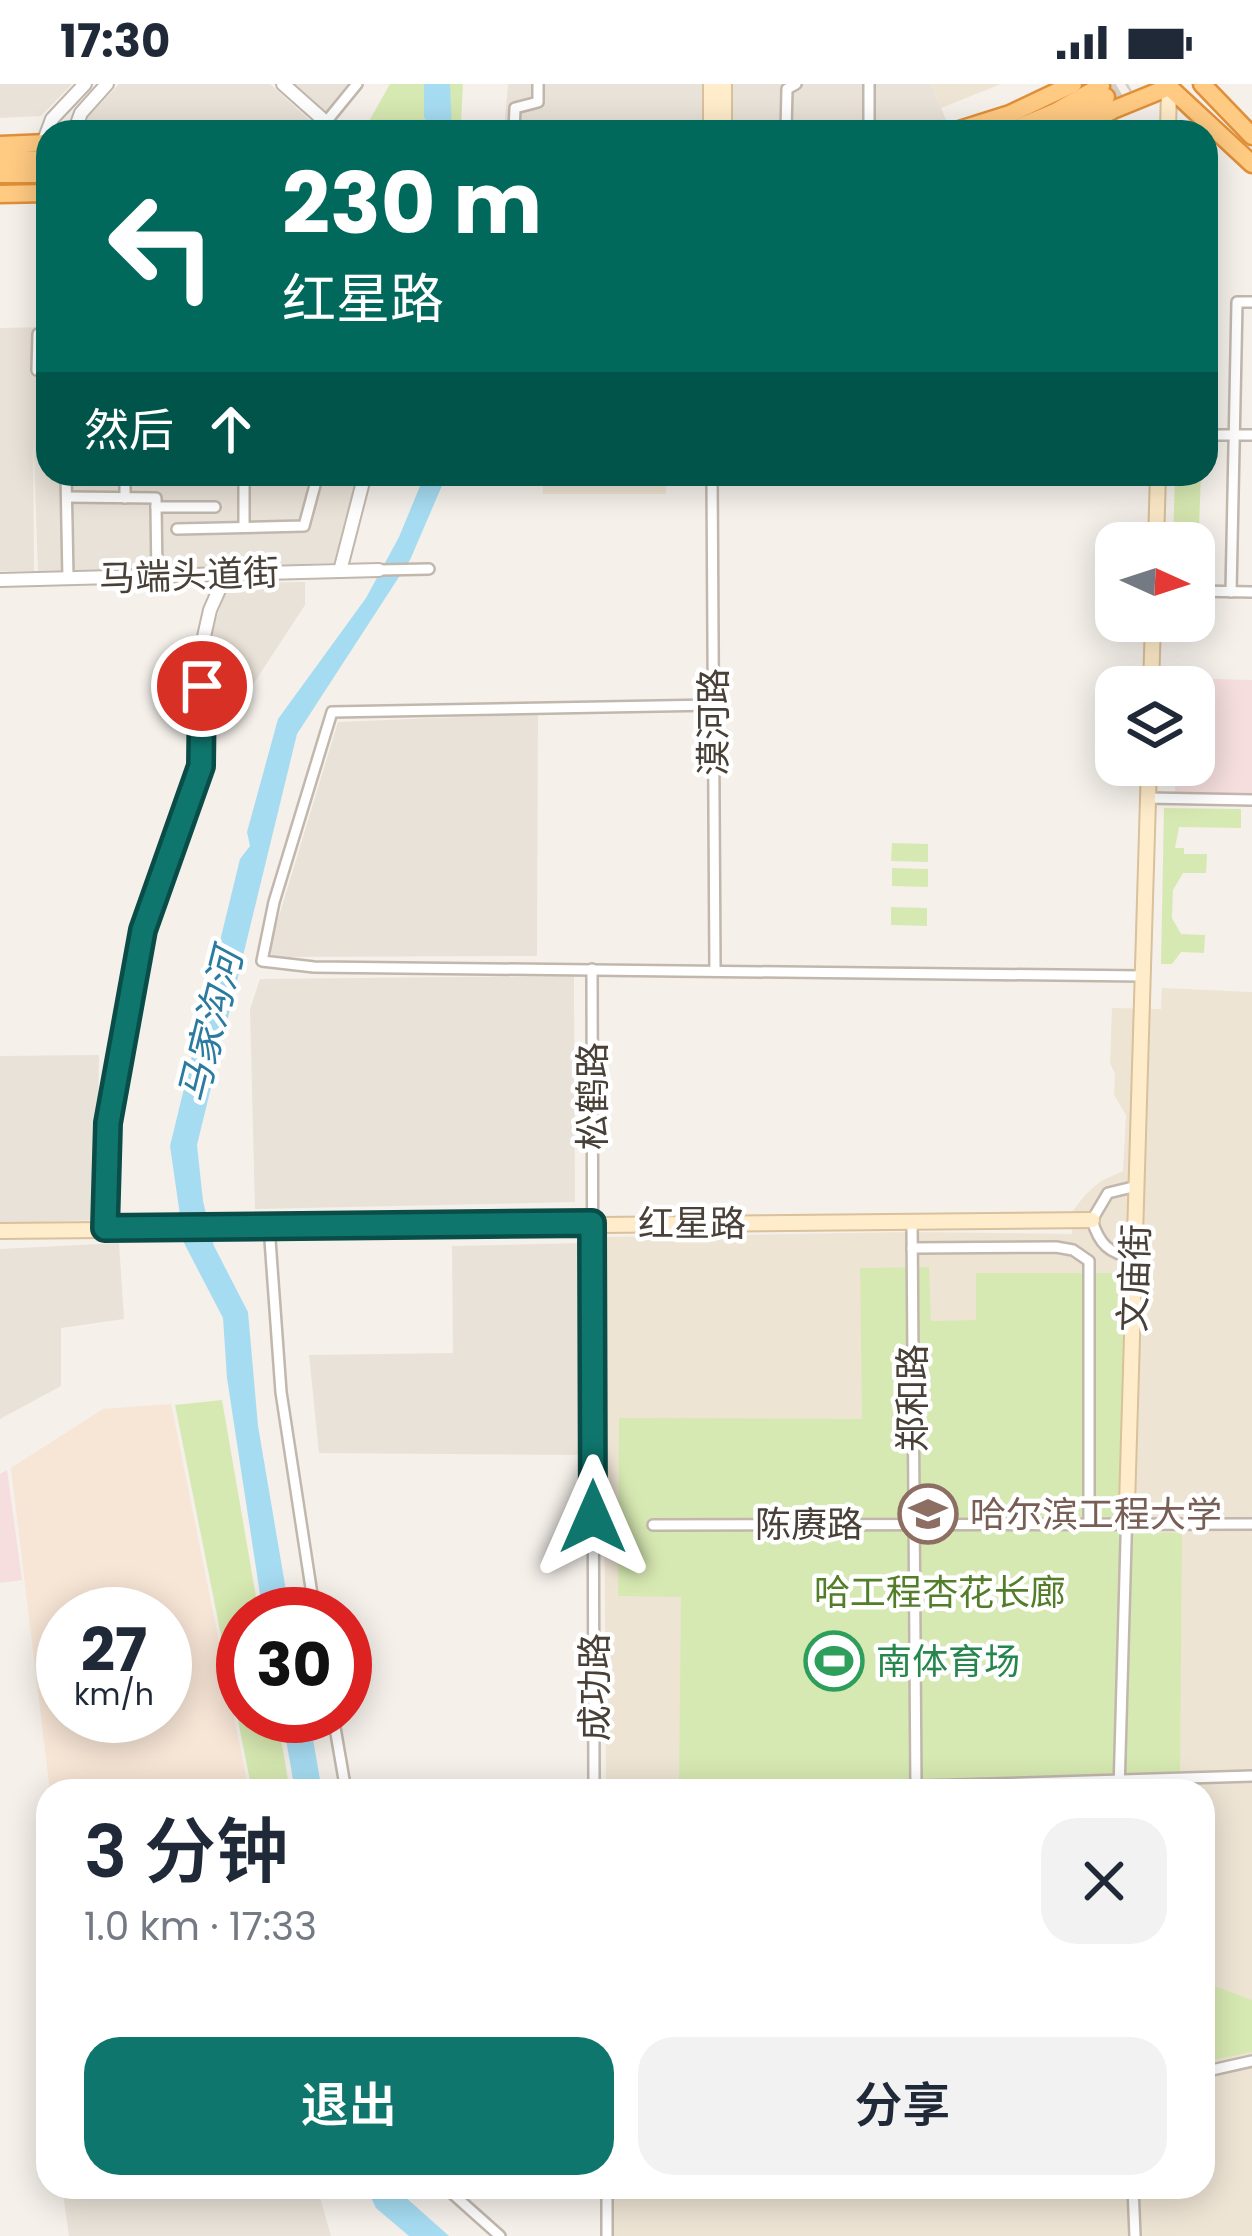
<!DOCTYPE html>
<html lang="zh">
<head>
<meta charset="utf-8">
<style>
  body { margin:0; font-family:Poppins,"Noto Sans SC",sans-serif; background:#f2f2f3; color:#1f2937; height:100vh; display:flex; flex-direction:column; font-size:45px; white-space:nowrap }
  * { box-sizing:border-box; margin:0 }
  p { font-size:39px; color:#747a83 }
  .icon { flex:none; width:66px; height:66px; fill:none; stroke:currentColor; stroke-width:2; stroke-linecap:round; stroke-linejoin:round }
  .map { position:relative; flex:1; overflow:hidden }
  .panel { position:absolute; left:36px; top:1695px; width:1179px; height:420px; display:flex; flex-direction:column; background:#fff; border-radius:36px; box-shadow:0 6px 30px #0003 }
  .panel>* { flex:none }
  .hud { position:absolute; left:36px; top:36px; width:1182px; height:366px; border-radius:36px; box-shadow:0 6px 30px #0003; background:#00695c; color:#fff; overflow:hidden }
  .needle { width:78px; rotate:93deg }
  .buttons { position:absolute; left:1095px; top:438px; display:grid; gap:24px }
  .buttons a { display:grid; place-items:center; width:120px; height:120px; border-radius:24px; background:#fff; box-shadow:0 6px 30px #0003; font-size:60px }
  .speed { position:absolute; left:36px; top:1503px; display:flex; gap:24px; font-size:60px; font-weight:700; text-align:center }
  .speed>* { display:grid; place-content:center; width:156px; height:156px; border-radius:50%; background:#fff; box-shadow:0 6px 30px #0003; line-height:1 }
  .speed small { font-size:30px; font-weight:400 }
  .speed .limit { border:18px solid #d22; background:#fff; color:#111 }
  .pin { position:absolute; display:grid; place-items:center; width:102px; height:102px; color:#fff; margin:-51px; border:6px solid #fff; border-radius:50%; box-shadow:0 3px 12px #0007 }
  .me { position:absolute; width:132px; margin:-66px; rotate:0deg; stroke-linejoin:round; filter:drop-shadow(0 0 9px #0008) }
  .turn { display:flex; align-items:center; gap:42px; height:252px; padding:0 48px; font-size:54px }
  .turn .icon { width:156px; height:156px; stroke-width:2.5 }
  .turn b { display:block; font-size:84px; line-height:102px }
  .then { display:flex; align-items:center; height:114px; padding:0 48px; background:#0003; gap:24px; font-size:45px }
  .round { display:grid; place-items:center; flex:none; width:126px; height:126px; border-radius:36px; background:#f2f2f3 }
  .summary { display:flex; align-items:center; justify-content:space-between; height:204px; padding:0 48px }
  h1 { font-size:72px; font-weight:600; line-height:90px }
  .primary-button { display:flex; gap:24px; margin-top:auto; padding:24px 48px }
  .primary-button a { flex:1; height:138px; border-radius:36px; background:#0f766e; color:#fff; font-size:48px; font-weight:600; line-height:138px; text-align:center }
  .primary-button a+a { background:#f2f2f3; color:#1f2937 }
  .status { display:flex; justify-content:space-between; align-items:center; height:84px; padding:0 60px; background:#fff; direction:ltr }
  .status svg { height:33px; fill:currentColor }
  .map>svg:first-child { display:block }
  .residential { fill:#e9e2d8 }
  .commercial { fill:#f7e5d5; fill-rule:evenodd }
  .education { fill:#eee4d4 }
  .medical { fill:#f5dedd }
  .green { fill:#d7e9b2 }
  .water { fill:#a6dcf2 }
  .lines { fill:none; stroke-linecap:round; stroke-linejoin:round }
  .primary-tunnel { stroke:#d3cdc6; stroke-width:15; stroke-dasharray:15 8; stroke-linecap:butt }
  .minor-casing { stroke:#c1b7ac; stroke-width:14 }
  .tertiary-casing { stroke:#c1b7ac; stroke-width:16 }
  .secondary-casing { stroke:#d8c19b; stroke-width:18 }
  .trunk-casing { stroke:#e08f39; stroke-width:21 }
  .minor { stroke:#fff; stroke-width:9 }
  .tertiary { stroke:#fff; stroke-width:12 }
  .secondary { stroke:#ffecca; stroke-width:14 }
  .trunk { stroke:#ffca82; stroke-width:16 }
  .route-casing { stroke:#0a4d48; stroke-width:30 }
  .route { stroke:#0f766e; stroke-width:21 }
  .labels { text-anchor:middle; stroke-width:9; stroke-linejoin:round; paint-order:stroke }
  .street-label { font-size:36px; fill:#494038; stroke:#fff }
  .education-label { font-size:36px; fill:#785e54; stroke:#fff; text-anchor:start }
  .park-label { font-size:36px; fill:#527d29; stroke:#fff }
  .leisure-label { font-size:36px; fill:#27864d; stroke:#fff; text-anchor:start }
  .water-label { font-size:39px; font-style:italic; fill:#2a7b9f; stroke:#fff }
</style>
</head>
<body>
<div class="status"><b>17:30</b><svg viewBox="0 0 49 12"><path d="M0 12V9h3v3zM5 12V6h3v6zM10 12V3h3v9zM15 12V0h3v12zM26 1h20v11H26zM47 4h2v5h-2z"/></svg></div>
<div class="map">
<svg width="1252" height="2152" viewBox="0 0 1252 2152">
  <rect width="100%" height="100%" fill="#f5f0ea"/>
  <g class="residential">
    <path d="M0,0H72L41,32L0,34Z"/>
    <path d="M119,0H270L317,43L315,48H87V34Z"/>
    <path d="M289,0H351L325,32Z"/>
    <path d="M508,0H931L946,36L905,48H517L504,45Z"/>
    <path d="M48,243V339L32,340L48,342V390H358L336,479L38,488L33,345L34,487H0V244Z"/>
    <path d="M305,498V521L241,619L211,621L209,555L229,499Z"/>
    <path d="M538,630L537,872L273,873L269,865L338,638Z"/>
    <path d="M574,892L575,1118L255,1125L250,925L260,895Z"/>
    <path d="M99,971L96,1136L0,1139V972Z"/>
    <path d="M119,1159L124,1235L61,1244V1302L0,1335V1165Z"/>
    <path d="M585,1159L591,1371L319,1369L309,1271L453,1269L452,1162Z"/>
    <path d="M62,2103H317L331,2152H69Z"/>
  </g>
  <path class="commercial" d="M171,1320L249,1707H50L11,1384L103,1325ZM63,1530H165V1632H63Z"/>
  <g class="education">
    <path d="M931,0H1001L941,24Z"/>
    <rect x="543" y="390" width="123" height="20"/>
    <path d="M1162,904L1252,908V2152H609V2103H1203V1707H606L603,1153L912,1148L1072,1150V1128L1085,1111L1101,1097L1123,1087L1126,1031L1114,1011L1115,990L1110,979L1112,924L1161,925Z"/>
  </g>
  <g class="medical">
    <path d="M1176,594L1252,596V710L1175,709V681H1194V603H1176Z"/>
    <path d="M7,1386L22,1496L0,1499V1390Z"/>
  </g>
  <g class="green">
    <path d="M390,0H463L461,39L364,46Z"/>
    <path d="M1175,390H1201L1197,498H1194V459H1173Z"/>
    <path d="M1164,724L1241,725V744L1179,743L1175,764H1184V770H1207L1206,789H1183L1173,806L1172,834L1181,850L1205,851L1204,869L1181,868L1172,880H1161Z"/>
    <path d="M892,759L928,760V778L891,777Z"/>
    <path d="M892,784L928,785V803L892,802Z"/>
    <path d="M891,823L927,824V842L891,841Z"/>
    <path d="M929,1183L931,1237L976,1236V1189H1125L1123,1448L1182,1449L1180,1701L679,1697L681,1513L618,1512L619,1334L862,1335L860,1184Z"/>
    <path d="M222,1316L259,1530H243V1632H277L290,1707H252L175,1321Z"/>
    <path d="M1203,1893L1206,1899L1252,1916V1968L1203,1978Z"/>
  </g>
  <g class="water">
    <path d="M424,0H450L452,48H433L424,33Z"/>
    <path d="M425,390H447L410,476L297,650L197,1061L203,1117L214,1162L248,1228L258,1342L290,1530H263L227,1294L223,1234L184,1159L170,1062L240,775L250,762L247,748L278,635L366,514L399,453Z"/>
    <path d="M282,1632H309L322,1707H295Z"/>
    <path d="M366,2103H394L449,2152H409L376,2124Z"/>
  </g>
  <g class="lines">
    <path class="primary-tunnel" d="M1106,13L1128,0"/>
    <g class="minor-casing">
      <g id="minor">
        <path d="M869,0V48"/>
        <path d="M326,38L357,0"/>
        <path d="M514,48L515,24L538,18V0"/>
        <path d="M786,48L787,5L796,0"/>
        <path d="M48,250H38L37,286L48,287"/>
        <path d="M1206,351H1252"/>
        <path d="M66,390L68,494"/>
        <path d="M125,390V414"/>
        <path d="M244,390V443"/>
        <path d="M712,390L715,886"/>
        <path d="M67,413L156,414V423H215"/>
        <path d="M156,423L157,492"/>
        <path d="M177,445L304,442L318,390"/>
        <path d="M379,486L429,485"/>
        <path d="M1194,507L1252,508"/>
        <path d="M1231,508L1237,218H1252"/>
        <path d="M713,621L332,628L274,818L262,877L314,883L1143,892"/>
        <path d="M1148,714L1252,716"/>
        <path d="M592,885L594,1707"/>
        <path d="M912,1137L916,1707"/>
        <path d="M269,1142L281,1308L315,1530"/>
        <path d="M912,1164L1056,1163L1073,1166L1089,1177V1440"/>
        <path d="M1135,1174C1109,1170 1099,1160 1092,1136L1108,1109L1137,1102"/>
        <path d="M653,1441L1252,1440"/>
        <path d="M333,1632L346,1707"/>
        <path d="M641,1702H924L1252,1692"/>
        <path d="M1119,1707L1127,1421"/>
        <path d="M1203,1988L1252,1977"/>
        <path d="M445,2103L500,2152"/>
        <path d="M1133,2103L1135,2152"/>
        <path d="M607,2152V2103"/>
      </g>
    </g>
    <g class="tertiary-casing">
      <g id="tertiary">
        <path d="M283,0L337,48"/>
        <path d="M74,48L81,29L107,0"/>
        <path d="M43,59L52,35L85,0"/>
        <path d="M340,487L365,390"/>
        <path d="M0,496L379,486"/>
        <path d="M105,1144L108,1039L143,846L201,682V566L210,526L226,490"/>
      </g>
    </g>
    <g class="secondary-casing">
      <g id="secondary">
        <path d="M711,0V48"/>
        <path d="M724,0V48"/>
        <path d="M1168,48L1169,3"/>
        <path d="M1156,459L1158,390"/>
        <path d="M1151,603L1153,537"/>
        <path d="M0,1147L1092,1136"/>
        <path d="M1127,1421L1149,681"/>
      </g>
    </g>
    <g class="trunk-casing">
      <g id="trunk">
        <path d="M1202,0L1252,52"/>
        <path d="M1049,43L1106,13"/>
        <path d="M953,48L1010,30L1073,0"/>
        <path d="M1008,48L1057,27L1101,2"/>
        <path d="M1072,48L1115,25L1169,3L1252,80"/>
        <path d="M0,61L48,59"/>
        <path d="M0,76H48"/>
        <path d="M0,90H48"/>
        <path d="M0,110L48,109"/>
      </g>
    </g>
    <use href="#minor" class="minor"/>
    <use href="#tertiary" class="tertiary"/>
    <use href="#secondary" class="secondary"/>
    <use href="#trunk" class="trunk"/>
  </g>
  <g class="lines">
    <g class="route-casing">
      <path id="route" d="M202,602L201,682L143,846L108,1039L105,1144L592,1139L593,1433"/>
    </g>
    <use href="#route" class="route"/>
  </g>
  <defs>
    <g id="university-ring" transform="scale(3)"><circle r="9.5" fill="#fff" stroke="#8d6e63" stroke-width="1.5"/><path d="M0-5L7-2L0 1L-7-2ZM-4 1L0 2.5L4 1V4Q0 6-4 4Z" fill="#8d6e63"/></g>
    <g id="stadium-ring" transform="scale(3)"><circle r="9.5" fill="#fff" stroke="#2e9e5b" stroke-width="1.5"/><path d="M0-5a6.5 5 0 1 0 0 10a6.5 5 0 1 0 0-10ZM-3.5-1.8h7v3.6h-7Z" fill="#2e9e5b"/></g>
  </defs>
  <g fill-rule="evenodd">
    <use href="#university-ring" x="928" y="1430"/>
    <use href="#stadium-ring" x="834" y="1577"/>
  </g>
  <g class="labels">
    <g class="street-label">
      <text transform="translate(189 491) rotate(-2)" y="13">马端头道街</text>
      <text transform="translate(713 638) rotate(-90)" y="13">漠河路</text>
      <text transform="translate(592 1012) rotate(-90)" y="13">松鹤路</text>
      <text x="692" y="1152">红星路</text>
      <text transform="translate(1134 1194) rotate(-88)" y="13">文庙街</text>
      <text transform="translate(912 1314) rotate(-90)" y="13">郑和路</text>
      <text x="809" y="1453">陈赓路</text>
      <text transform="translate(594 1603) rotate(-90)" y="13">成功路</text>
    </g>
    <g class="education-label">
      <text x="970" y="1443">哈尔滨工程大学</text>
    </g>
    <g class="park-label">
      <text x="940" y="1521">哈工程杏花长廊</text>
    </g>
    <g class="leisure-label">
      <text x="876" y="1590">南体育场</text>
    </g>
    <g class="water-label">
      <text transform="translate(210 942) rotate(-76)" y="14">马家沟河</text>
    </g>
  </g>
</svg>
<div class="buttons">
<a><svg class="needle" viewBox="-14 -14 28 28"><path d="M0-13l5 13h-10z" fill="#e53935"/><path d="M0 13l5-13h-10z" fill="#747a83"/></svg></a>
<a><svg class="icon" aria-label="layers" viewBox="0 0 24 24"><path d="M12 4l9 5-9 5-9-5zM3 14l9 5 9-5"/></svg></a>
</div>
<div class="speed"><div>27<small>km/h</small></div><div class="limit">30</div></div>
<div class="pin" style="left:202px;top:602px;background:#d93025"><svg class="icon" aria-label="arrive" viewBox="0 0 24 24"><path d="M6 21V4h12l-3 4 3 4H6"/></svg></div>
<svg class="me" style="left:593px;top:1433px" viewBox="-20 -20 40 40"><path d="M0-17L14 15 0 8-14 15z" fill="#0f766e" stroke="#fff" stroke-width="4"/></svg>
<div class="hud">
<div class="turn"><svg class="icon" aria-label="left" viewBox="0 0 24 24"><path d="M17 20v-9H6M10 6l-5 5 5 5"/></svg><div><b>230 m</b>红星路</div></div>
<div class="then">然后<svg class="icon" aria-label="ahead" viewBox="0 0 24 24"><path d="M12 20V5M6 11l6-6 6 6"/></svg></div>
</div>
<section class="panel">
<div class="summary"><div><h1>3 分钟</h1><p>1.0 km · 17:33</p></div><a class="round"><svg class="icon" aria-label="close" viewBox="0 0 24 24"><path d="M6 6l12 12M18 6L6 18"/></svg></a></div>
<div class="primary-button"><a>退出</a><a>分享</a></div>
</section>
</div>
</body>
</html>
